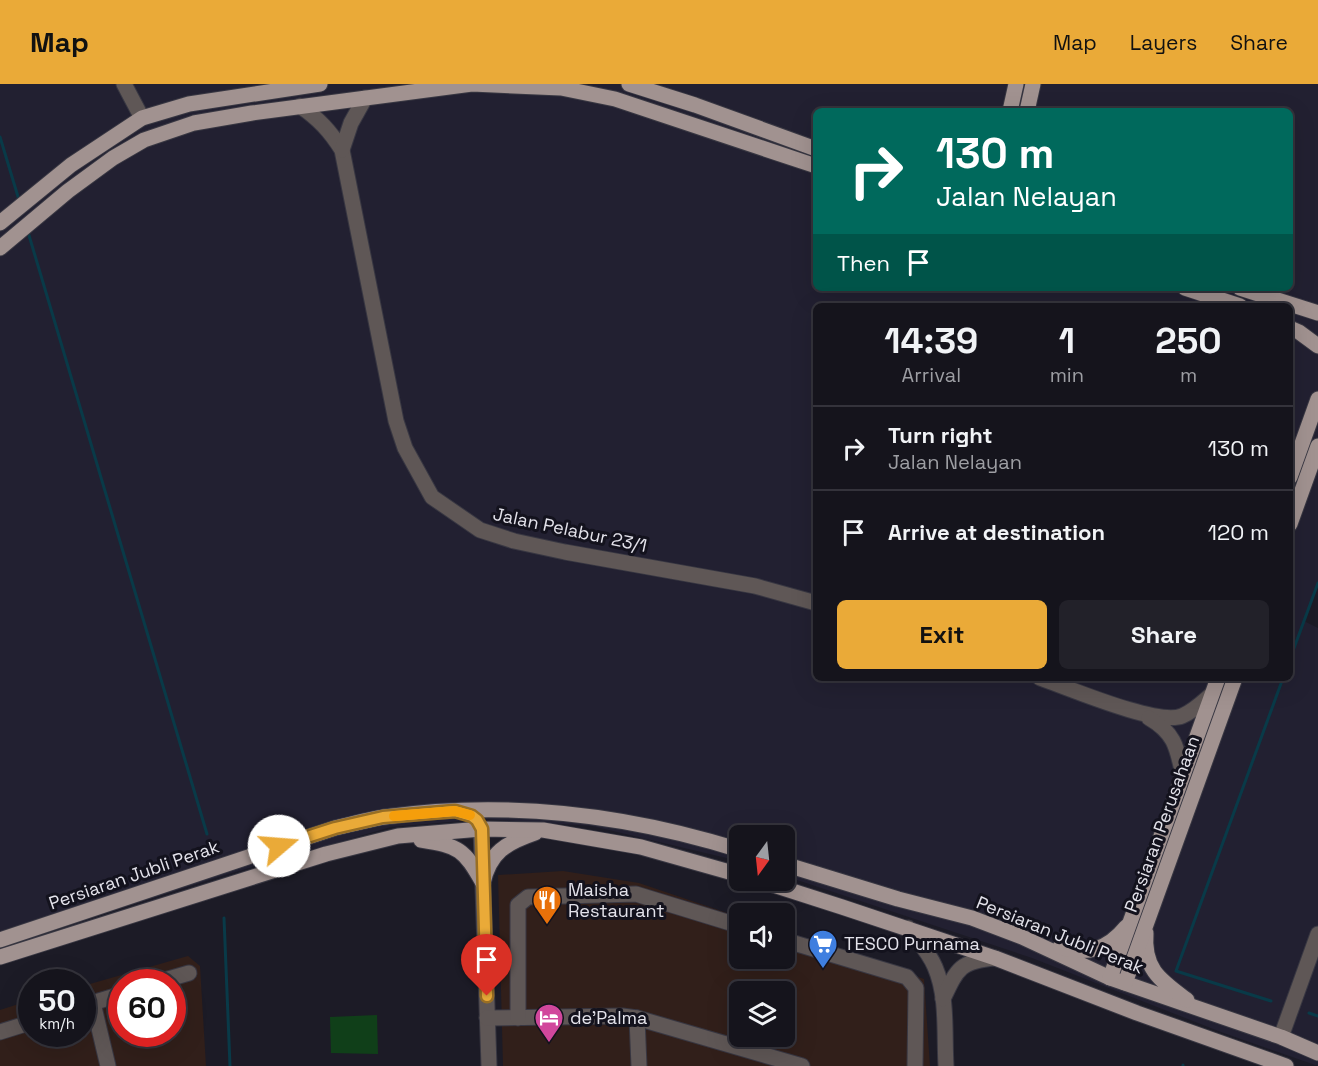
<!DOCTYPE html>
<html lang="en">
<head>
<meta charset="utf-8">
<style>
  body { margin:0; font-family:"Space Grotesk",sans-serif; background:#222129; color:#f1f3f6; height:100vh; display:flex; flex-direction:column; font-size:22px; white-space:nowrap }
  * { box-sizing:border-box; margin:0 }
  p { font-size:20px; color:#9d9ea3 }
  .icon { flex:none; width:33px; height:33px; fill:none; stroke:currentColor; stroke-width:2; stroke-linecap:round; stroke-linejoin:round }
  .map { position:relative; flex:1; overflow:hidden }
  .panel { position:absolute; left:813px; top:219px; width:480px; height:378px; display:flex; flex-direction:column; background:#15141c; border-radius:9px; box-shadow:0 6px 24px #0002,0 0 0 2px #34333b }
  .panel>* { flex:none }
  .top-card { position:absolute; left:813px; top:24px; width:480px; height:183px; border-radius:9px; box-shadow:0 6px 24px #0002,0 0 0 2px #34333b; background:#00695c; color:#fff; overflow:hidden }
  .needle { width:39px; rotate:195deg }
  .buttons { position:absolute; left:729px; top:741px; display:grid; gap:12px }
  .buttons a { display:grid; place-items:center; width:66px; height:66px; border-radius:9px; background:#15141c; box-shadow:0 6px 24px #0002,0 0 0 2px #34333b; font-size:30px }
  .speed { position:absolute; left:18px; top:885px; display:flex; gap:12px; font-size:30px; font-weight:700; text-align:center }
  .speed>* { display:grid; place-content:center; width:78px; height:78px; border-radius:50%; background:#15141c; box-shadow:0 6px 24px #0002,0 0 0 2px #34333b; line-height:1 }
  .speed small { font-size:15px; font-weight:400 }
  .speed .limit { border:9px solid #d22; background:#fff; color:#111 }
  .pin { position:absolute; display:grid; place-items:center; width:51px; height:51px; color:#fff; margin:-62px -26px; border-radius:50% 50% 50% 0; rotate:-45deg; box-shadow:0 0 6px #0007 }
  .pin .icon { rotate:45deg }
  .me { position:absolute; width:66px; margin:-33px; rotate:72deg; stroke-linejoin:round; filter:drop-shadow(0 0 4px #0008) }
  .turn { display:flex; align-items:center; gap:21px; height:126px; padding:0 24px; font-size:27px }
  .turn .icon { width:78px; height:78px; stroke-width:2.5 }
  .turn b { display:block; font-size:42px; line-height:51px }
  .then { display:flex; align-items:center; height:57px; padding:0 24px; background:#0003; gap:12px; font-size:22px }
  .eta { display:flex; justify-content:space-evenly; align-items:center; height:102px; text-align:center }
  .eta b { font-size:36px; font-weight:700; line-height:42px }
  .button { display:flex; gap:12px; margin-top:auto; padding:12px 24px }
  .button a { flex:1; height:69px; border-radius:9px; background:#eaaa38; color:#111; font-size:24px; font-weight:700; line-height:69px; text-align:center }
  .button a+a { background:#222129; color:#f1f3f6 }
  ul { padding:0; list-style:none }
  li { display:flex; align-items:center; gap:18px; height:84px; padding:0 24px; border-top:2px solid #34333b }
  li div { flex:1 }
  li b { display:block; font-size:22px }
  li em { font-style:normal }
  header { display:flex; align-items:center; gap:36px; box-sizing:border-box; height:84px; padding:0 30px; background:#eaaa38; color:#111 }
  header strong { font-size:28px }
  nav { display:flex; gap:33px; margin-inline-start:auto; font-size:21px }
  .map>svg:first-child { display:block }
  .commercial { fill:#311f1a; fill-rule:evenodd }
  .built { fill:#222031; fill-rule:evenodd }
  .green { fill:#103f19 }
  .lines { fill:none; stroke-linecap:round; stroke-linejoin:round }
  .stream { stroke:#093a48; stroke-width:3 }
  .minor-casing { stroke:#383742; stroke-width:17 }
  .major-casing { stroke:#383742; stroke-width:17 }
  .minor { stroke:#5f5756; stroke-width:15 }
  .major { stroke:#a19290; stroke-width:15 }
  .route-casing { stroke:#986e24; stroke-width:15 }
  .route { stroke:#eaaa38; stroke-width:10 }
  .slow { stroke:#f59e0b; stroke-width:10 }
  .labels { text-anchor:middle; stroke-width:6; stroke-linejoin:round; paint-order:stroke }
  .street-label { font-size:18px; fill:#e4e3eb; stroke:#13121d }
  .poi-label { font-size:18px; fill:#e4e3eb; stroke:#13121d; text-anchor:start }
</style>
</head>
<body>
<header>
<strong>Map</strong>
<nav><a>Map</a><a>Layers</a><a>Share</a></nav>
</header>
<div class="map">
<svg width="1318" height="982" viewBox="0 0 1318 982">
  <rect width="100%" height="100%" fill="#1c1b26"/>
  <g class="commercial">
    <path d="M563,787L639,799L739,833L740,874H784L785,848L924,895L930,982H503L498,791ZM740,908H784V952H740Z"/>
    <path d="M188,872L200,882L206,982H0V926L31,916L32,950H82L83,902ZM122,898H172V950H122Z"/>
  </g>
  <path class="built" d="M0,0H1318V499L1304,537L1318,544V982L1221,948L1032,874L785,792L784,752H740L739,777L592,742L484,735L391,743L225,791L0,863ZM816,27H1290V204H816ZM816,222H1290V594H816Z"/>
  <path class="green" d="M377,931L378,970L331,969L330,933Z"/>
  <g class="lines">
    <g class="stream">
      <path d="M0,53L19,116"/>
      <path d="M28,148L207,750"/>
      <path d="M1290,575L1318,499"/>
      <path d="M224,834L230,982"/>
      <path d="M1271,917L1176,887L1283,594"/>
      <path d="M1309,929L1318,932"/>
      <path d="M1183,981V982"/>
    </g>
    <g class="minor-casing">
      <g id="minor">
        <path d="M124,0L142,34"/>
        <path d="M300,22C319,35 330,47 342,66L396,337L405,364L432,413L480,446L514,457L565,468L755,502L816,519"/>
        <path d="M342,66L351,39L365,14"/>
        <path d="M1040,594C1069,604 1157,642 1182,632C1194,627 1203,618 1212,610"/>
        <path d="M1149,634C1175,649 1177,664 1183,691"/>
        <path d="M481,745L489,982"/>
        <path d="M908,844C918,857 929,868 935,883C948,913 944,950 946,982"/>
        <path d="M784,856L907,893L916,904L915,982"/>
        <path d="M158,898L189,889"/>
        <path d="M943,915C957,885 960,877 995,874"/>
        <path d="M93,919L108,982"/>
        <path d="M82,922L122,910"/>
        <path d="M487,934L622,932L637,934L802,982"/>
        <path d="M518,934V821L528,813L636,810L740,842"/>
        <path d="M637,934L639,982"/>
        <path d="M0,948L32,938"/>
        <path d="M1281,953L1318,850"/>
      </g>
    </g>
    <g class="major-casing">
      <g id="major">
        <path d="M629,0L695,21L816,65"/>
        <path d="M1010,27L1016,0"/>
        <path d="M1027,27L1033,0"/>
        <path d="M0,139L71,81L142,34L189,20L320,0"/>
        <path d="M0,164L68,107L113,74L144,56L194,39L252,29L472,0L561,4L615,15L816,82"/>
        <path d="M1185,204L1240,222"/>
        <path d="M1240,204L1318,229"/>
        <path d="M1290,244L1299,248L1318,262"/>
        <path d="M1290,393L1318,315"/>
        <path d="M1290,440L1318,362"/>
        <path d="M421,756C459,762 464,765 483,799"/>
        <path d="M784,780L898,815L972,834L1022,853L1110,894L1281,953L1318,969"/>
        <path d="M758,796L842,823L995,874L1137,929L1286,982"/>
        <path d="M483,799C490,768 506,759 535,749"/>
        <path d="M1146,849C1143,885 1160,896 1187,916"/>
        <path d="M0,856L335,744C351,740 367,736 384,733C503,716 625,730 740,766"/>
        <path d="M1060,863C1088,871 1107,866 1126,843"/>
        <path d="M0,873L326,770L398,752L481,745L543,746L641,763L740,791"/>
        <path d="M1110,894L1218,594"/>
        <path d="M1125,899L1235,594"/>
      </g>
    </g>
    <use href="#minor" class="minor"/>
    <use href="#major" class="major"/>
  </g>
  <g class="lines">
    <g class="route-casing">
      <path id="route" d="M279,762L335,744L383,733L455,727L472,732L477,736L482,745L487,912"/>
    </g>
    <use href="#route" class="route"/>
    <path class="slow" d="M394,732L455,727L470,731"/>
  </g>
  <defs>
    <g id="restaurant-pin" transform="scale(1.5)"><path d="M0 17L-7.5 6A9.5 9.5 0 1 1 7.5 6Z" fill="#e8710a" stroke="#13121d"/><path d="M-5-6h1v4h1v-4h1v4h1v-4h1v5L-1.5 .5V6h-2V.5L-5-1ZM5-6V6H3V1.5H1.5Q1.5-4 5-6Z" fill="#fff"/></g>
    <g id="supermarket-pin" transform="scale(1.5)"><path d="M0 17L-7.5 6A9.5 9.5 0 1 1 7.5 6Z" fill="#3f7fe0" stroke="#13121d"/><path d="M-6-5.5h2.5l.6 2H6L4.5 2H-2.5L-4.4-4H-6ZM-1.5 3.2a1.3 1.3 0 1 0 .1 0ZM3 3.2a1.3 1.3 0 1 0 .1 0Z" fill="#fff"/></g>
    <g id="hotel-pin" transform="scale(1.5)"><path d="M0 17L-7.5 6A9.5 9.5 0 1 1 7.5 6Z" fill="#d1479c" stroke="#13121d"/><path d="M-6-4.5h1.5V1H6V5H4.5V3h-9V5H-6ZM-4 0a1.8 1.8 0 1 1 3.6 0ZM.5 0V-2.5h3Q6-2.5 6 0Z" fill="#fff"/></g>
  </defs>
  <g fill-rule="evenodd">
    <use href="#restaurant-pin" x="547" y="816"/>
    <use href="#supermarket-pin" x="823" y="860"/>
    <use href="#hotel-pin" x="549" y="934"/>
  </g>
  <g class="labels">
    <g class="street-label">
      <text transform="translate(570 446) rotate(12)" y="6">Jalan Pelabur 23/1</text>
      <text transform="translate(1162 740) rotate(-70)" y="6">Persiaran Perusahaan</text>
      <text transform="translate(134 791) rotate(-19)" y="6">Persiaran Jubli Perak</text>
      <text transform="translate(1060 851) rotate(22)" y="6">Persiaran Jubli Perak</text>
    </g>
    <g class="poi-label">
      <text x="568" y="812">Maisha<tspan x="568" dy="21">Restaurant</tspan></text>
      <text x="844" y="866">TESCO Purnama</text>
      <text x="570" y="940">de'Palma</text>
    </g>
  </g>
</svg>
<div class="buttons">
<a><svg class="needle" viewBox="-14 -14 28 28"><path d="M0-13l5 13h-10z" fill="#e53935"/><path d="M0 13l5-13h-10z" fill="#9d9ea3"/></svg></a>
<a><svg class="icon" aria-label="sound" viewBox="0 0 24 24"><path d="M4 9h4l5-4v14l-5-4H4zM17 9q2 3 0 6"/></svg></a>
<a><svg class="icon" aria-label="layers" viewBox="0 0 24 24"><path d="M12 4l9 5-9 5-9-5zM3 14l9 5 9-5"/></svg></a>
</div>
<div class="speed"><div>50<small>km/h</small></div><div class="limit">60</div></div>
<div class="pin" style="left:487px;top:912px;background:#d93025"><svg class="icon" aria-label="arrive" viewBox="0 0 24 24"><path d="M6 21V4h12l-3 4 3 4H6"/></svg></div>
<svg class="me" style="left:279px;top:762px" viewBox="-20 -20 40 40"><circle r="19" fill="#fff"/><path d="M0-13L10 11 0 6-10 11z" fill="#eaaa38"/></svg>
<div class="top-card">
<div class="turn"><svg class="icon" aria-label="right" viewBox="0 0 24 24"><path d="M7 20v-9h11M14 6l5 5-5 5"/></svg><div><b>130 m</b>Jalan Nelayan</div></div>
<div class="then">Then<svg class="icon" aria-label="arrive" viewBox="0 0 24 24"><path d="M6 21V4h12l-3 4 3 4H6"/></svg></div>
</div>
<section class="panel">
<div class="eta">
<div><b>14:39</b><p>Arrival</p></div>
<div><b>1</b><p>min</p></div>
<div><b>250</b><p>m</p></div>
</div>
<ul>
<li><svg class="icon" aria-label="right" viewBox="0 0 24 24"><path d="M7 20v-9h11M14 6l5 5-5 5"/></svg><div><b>Turn right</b><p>Jalan Nelayan</p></div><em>130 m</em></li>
<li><svg class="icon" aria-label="arrive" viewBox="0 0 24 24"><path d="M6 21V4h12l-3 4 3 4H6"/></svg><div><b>Arrive at destination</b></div><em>120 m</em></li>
</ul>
<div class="button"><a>Exit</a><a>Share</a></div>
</section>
</div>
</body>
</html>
